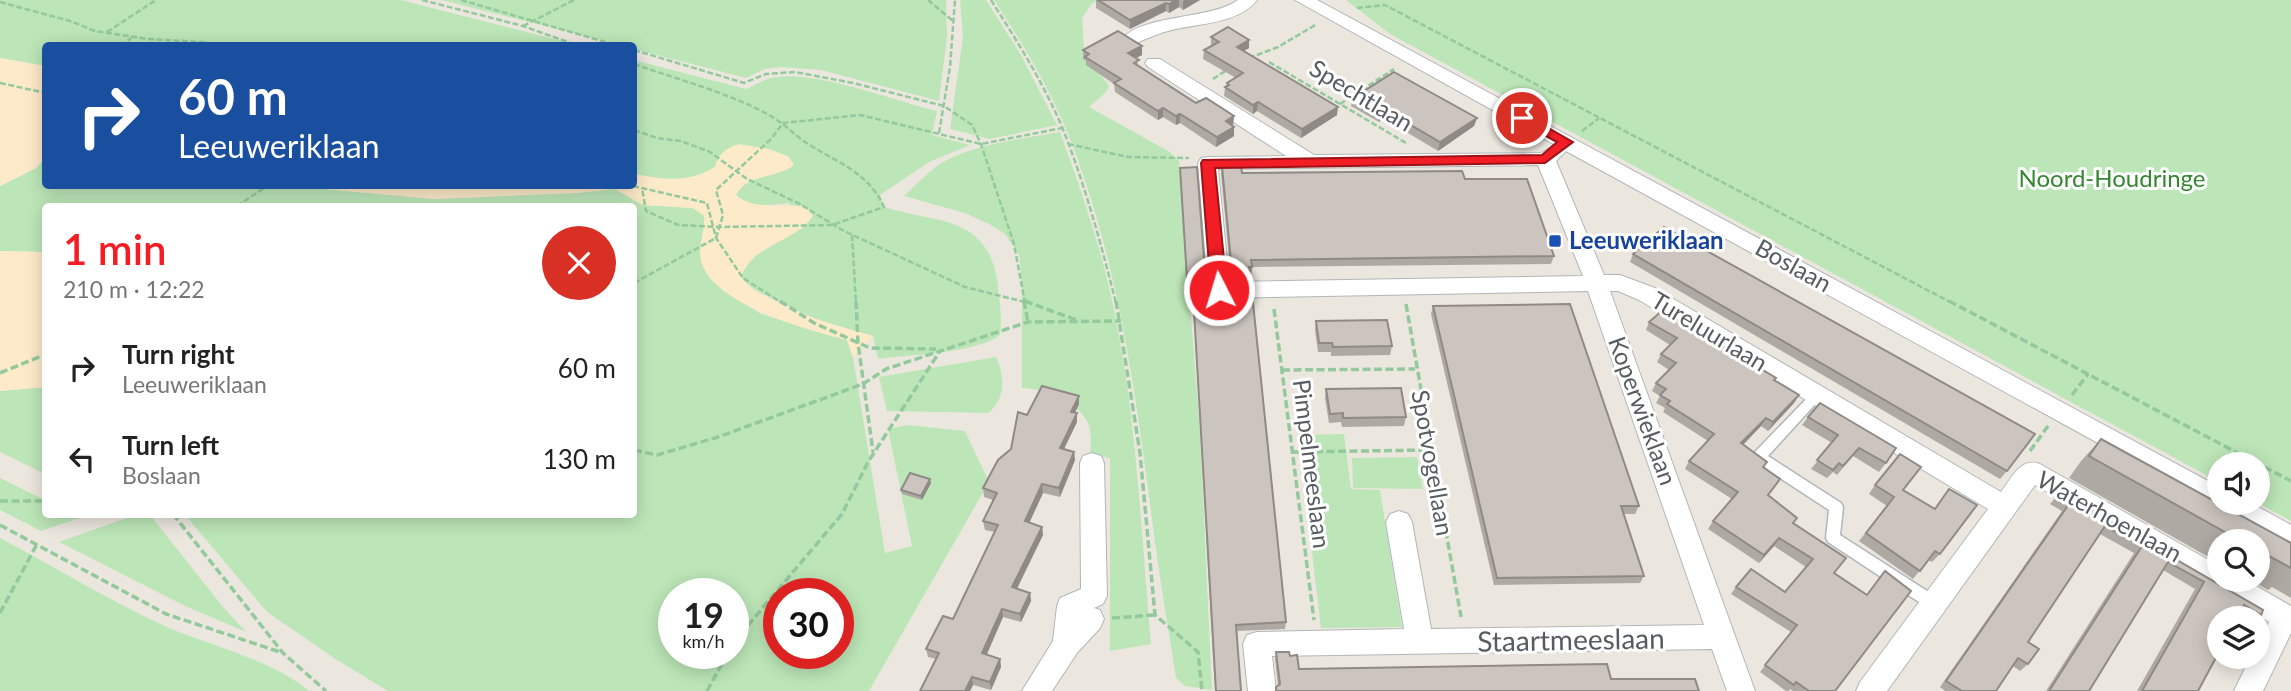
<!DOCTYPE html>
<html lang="en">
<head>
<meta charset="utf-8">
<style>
  body { margin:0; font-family:Lato,sans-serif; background:#f6f6f6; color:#222; height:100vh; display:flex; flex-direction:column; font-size:26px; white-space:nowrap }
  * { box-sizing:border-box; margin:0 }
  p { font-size:23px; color:#767676 }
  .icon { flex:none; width:38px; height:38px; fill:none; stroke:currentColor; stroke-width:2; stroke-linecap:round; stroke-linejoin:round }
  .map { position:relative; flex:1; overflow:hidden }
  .details { position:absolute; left:42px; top:203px; width:595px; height:315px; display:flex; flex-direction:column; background:#fff; border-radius:7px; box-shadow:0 4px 18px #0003 }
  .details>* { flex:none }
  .banner { position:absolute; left:42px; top:42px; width:595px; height:147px; border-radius:7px; box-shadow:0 4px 18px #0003; background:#1a4fa0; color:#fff; overflow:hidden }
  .buttons { position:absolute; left:2207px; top:452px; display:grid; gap:14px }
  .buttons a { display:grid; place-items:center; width:63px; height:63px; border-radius:50%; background:#fff; box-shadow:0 4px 18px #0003; font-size:35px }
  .speed { position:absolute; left:658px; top:578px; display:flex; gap:14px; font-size:35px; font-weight:700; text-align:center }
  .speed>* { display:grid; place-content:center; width:91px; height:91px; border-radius:50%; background:#fff; box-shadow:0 4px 18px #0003; line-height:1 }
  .speed small { font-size:18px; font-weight:400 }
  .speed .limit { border:10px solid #d22; background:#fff; color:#111 }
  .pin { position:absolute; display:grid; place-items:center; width:60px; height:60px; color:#fff; margin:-30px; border:4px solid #fff; border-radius:50%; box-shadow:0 2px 7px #0007 }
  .me { position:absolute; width:77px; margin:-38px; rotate:355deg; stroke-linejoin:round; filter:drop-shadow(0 0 5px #0008) }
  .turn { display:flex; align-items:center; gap:24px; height:147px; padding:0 21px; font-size:32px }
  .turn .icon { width:91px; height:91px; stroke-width:2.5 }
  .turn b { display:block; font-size:49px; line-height:60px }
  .round { display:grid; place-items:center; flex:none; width:74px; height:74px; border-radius:37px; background:#f6f6f6 }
  .headline { display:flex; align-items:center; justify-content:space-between; height:119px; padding:0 21px }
  h1 { font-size:42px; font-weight:600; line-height:52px; color:#f21d25 }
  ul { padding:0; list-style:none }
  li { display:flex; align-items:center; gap:21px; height:91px; padding:0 21px }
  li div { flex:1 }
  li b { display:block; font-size:26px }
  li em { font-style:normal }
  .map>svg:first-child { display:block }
  .green { fill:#bde6b8; fill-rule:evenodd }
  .sand { fill:#fceac9 }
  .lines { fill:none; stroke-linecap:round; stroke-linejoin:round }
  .service-casing { stroke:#b1b6ba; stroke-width:3 }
  .minor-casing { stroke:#b1b6ba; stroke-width:2 }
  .path-far1 { stroke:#93c99c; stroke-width:2.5; stroke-dasharray:6 2.5; stroke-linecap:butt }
  .path { stroke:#93c99c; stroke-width:3.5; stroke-dasharray:8 3.5; stroke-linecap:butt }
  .service { fill:#fff; fill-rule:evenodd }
  .minor { fill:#fff; fill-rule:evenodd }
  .wall { fill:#afa9a4 }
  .shaded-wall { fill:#8f8a86 }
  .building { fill:#ccc5bf; stroke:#8f8a86; stroke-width:2 }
  .route { fill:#f21d25; stroke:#9d1318; stroke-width:2 }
  .transit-dot { fill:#1a4fb4; stroke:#fff; stroke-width:2.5 }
  .labels { text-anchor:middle; stroke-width:6; stroke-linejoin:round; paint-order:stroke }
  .street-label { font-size:24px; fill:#575c61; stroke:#fff }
  .park-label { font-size:24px; fill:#358730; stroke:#fff }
  .transit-label { font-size:24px; font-weight:bold; fill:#164399; stroke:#fff; text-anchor:start }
  .near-street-label { font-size:28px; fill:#575c61; stroke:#fff }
</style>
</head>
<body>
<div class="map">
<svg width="2291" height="691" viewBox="0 0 2291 691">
  <rect width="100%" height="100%" fill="#ece7de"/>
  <g class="green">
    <path d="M0,0H401L578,45L46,46L45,66L0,58Z"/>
    <path d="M441,0H946L947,37L939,101L821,70L780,67L765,69L746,78L634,49V46L620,45Z"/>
    <path d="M960,0H986L1021,55L1057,125L990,139L950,129L963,37Z"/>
    <path d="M994,0H1099L1092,3L1082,18C1084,31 1082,48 1087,58C1092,68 1103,76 1109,86L1106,92L1089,107L1170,152L1179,161L1200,432L1212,690L1185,686L1176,678C1169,633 1161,587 1155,542C1137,405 1121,269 1070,139C1051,90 1023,44 994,0Z"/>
    <path d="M1346,0H2291V521L2256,502L2258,464H2219V482L1390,34Z"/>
    <path d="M634,60L746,89C754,86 762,80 771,78C812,68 895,101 937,111L932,135L970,145L929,162L880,195L884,207C938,224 989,214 998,286C1000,303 1002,318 1000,335C978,353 907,355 878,359L873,336L818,320L748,287L741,277L748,260L805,226L789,203C770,205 751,209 736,195C748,172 777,180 793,164L789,157L769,149L715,167L702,175L675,181L634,174Z"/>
    <path d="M1060,132C1081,190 1102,250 1114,310C1137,419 1141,533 1151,644L1110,651V458L1090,455C1091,443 1092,431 1087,421C1075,400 1045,389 1022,388V287L1019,255L1005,234L989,224L965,213L904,196C915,186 925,175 937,166C968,144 1023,139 1060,132Z"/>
    <path d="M45,158L46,186H293L434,199L574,193L615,189L643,205L693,208L705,216V234L700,253L715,283L761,314L847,340L853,357L885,553L912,546L888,429L907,425L965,431L989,482L869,691H388L337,660L267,612L185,515L634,514V206H46L45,252L0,251V186L36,168ZM674,593H733V653H674ZM779,593H838V653H779Z"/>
    <path d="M996,357C1005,376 1006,399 988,413L887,411L879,377Z"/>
    <path d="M45,387V474L0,452V391Z"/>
    <path d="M1344,434L1351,489L1380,490L1402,627L1321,628L1298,435Z"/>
    <path d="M1417,457L1423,489L1353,488L1352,458Z"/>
    <path d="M0,478L45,500L46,514L73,515L80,518L41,531L0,510Z"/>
    <path d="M138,514L150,515L223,607L246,632L185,606L59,542Z"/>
    <path d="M0,538C55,567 110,601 167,627C211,646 273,660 309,691H0Z"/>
  </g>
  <g class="sand">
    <path d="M0,58L46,66L45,158L36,168L0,186Z"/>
    <path d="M739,144L769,149L789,157L794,165C776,179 747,173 736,195C755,212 783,202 806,207L813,216C791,246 756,240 741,277C763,306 838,326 873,336L853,357L847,340C810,330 701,303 700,253C700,242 705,230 704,216L693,208L643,205L615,189L575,193L434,199L293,186H634V174C664,180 688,183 715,167C718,153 727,148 739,144Z"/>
    <path d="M0,251L45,252V387L0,391Z"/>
  </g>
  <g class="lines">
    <g class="service-casing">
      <path id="service" d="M1816,391L1820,393L1822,396L1820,399L1768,456L1841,503L1843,507L1840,535L1938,598L1940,603L1938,608L1933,609L1928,608L1828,542L1826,538L1829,510L1754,461L1752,457L1754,453L1812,393Z"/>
    </g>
    <g class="minor-casing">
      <g id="minor">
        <path d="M1238,0H1257C1237,25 1196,23 1168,31C1155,34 1144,41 1131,44L1122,39C1143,14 1210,20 1238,0Z"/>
        <path d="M1295,0H1317L2219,487V502H2249L2291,525V549L1566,151L1556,161L1604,275H1620L1655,288L2001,492C2012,478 2020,457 2040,464L2219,566V579H2244L2291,606V633L2263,691H2234L2251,656H2258V643L2269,622L2035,485L1887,691H1856L1860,682L1988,509L1639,300L1618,291H1610L1755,691H1727L1712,649L1272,656L1276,691H1248L1243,644L1247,635L1257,632L1404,629L1386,522L1390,514L1399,511L1408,514L1412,522L1431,629L1704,625L1588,291L1219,298L1211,296L1208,290L1198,163L1201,158L1208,157L1286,156L1148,67L1145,63L1148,59H1160L1314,155L1541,153L1555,145ZM1538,165L1583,276L1229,282L1218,169Z"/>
        <path d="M1092,453L1101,456L1104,463L1107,596L1103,604L1094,608L1100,610L1104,619L1100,628L1077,653L1052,691H1022L1053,641L1057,606L1060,598L1081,589L1080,463L1083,456Z"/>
      </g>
    </g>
    <g class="path-far1">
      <path d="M422,0L523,26L579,46"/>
      <path d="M461,0L619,46"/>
      <path d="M928,0L953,21"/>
      <path d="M991,0C1017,41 1043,82 1062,127C1085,184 1101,244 1116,303"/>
      <path d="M0,2L70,21L95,31L148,39L203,42L215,46"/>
      <path d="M1357,8L1385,5L1952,303"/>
      <path d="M523,26L574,0"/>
      <path d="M107,32L156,0"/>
      <path d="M121,46L131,38"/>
      <path d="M634,50L744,83L766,74L795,72L853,83L944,106L972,125L981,144L1014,244L1025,303"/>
      <path d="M1249,58L1278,47L1317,24"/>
      <path d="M1269,62L1406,143"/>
      <path d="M634,64C679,80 727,92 769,115C784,123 794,135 808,144C837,162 869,173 884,207L832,225L719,227L678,225L646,211L642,188"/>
      <path d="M1213,79L1227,70"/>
      <path d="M0,83L46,93"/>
      <path d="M1340,104L1394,69"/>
      <path d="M634,130L657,138L681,141L710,152L747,179L800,204L842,230L965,287L1029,303"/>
      <path d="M1582,131L1599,118"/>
      <path d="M939,133L950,67L955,0"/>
      <path d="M1068,144L1128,157L1189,158"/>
      <path d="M437,186H479"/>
      <path d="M633,186L707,203L716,238L743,278L782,303"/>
      <path d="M237,206L267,186"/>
      <path d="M852,235L856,303"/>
      <path d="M634,283L716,238L723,215L716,190L771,139L783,123L860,115L981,144L1062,128"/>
    </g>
    <g class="path">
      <path d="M780,301L814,323L870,348L936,349"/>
      <path d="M856,301L858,343L873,452"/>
      <path d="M1024,301L1028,322"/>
      <path d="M1025,301L1079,321"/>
      <path d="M1116,301L1140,453L1155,615L1198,652L1202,691"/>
      <path d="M1949,301L2291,481"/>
      <path d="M1406,304L1461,617"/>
      <path d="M1274,309L1314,620"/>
      <path d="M1282,370L1415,369"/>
      <path d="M0,373L46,354"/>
      <path d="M2072,395L2088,374"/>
      <path d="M634,450L657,455L718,437L863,384L886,369L1028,322L1121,321"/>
      <path d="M2030,451L2048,426"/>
      <path d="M1292,452L1430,450"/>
      <path d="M0,501H46"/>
      <path d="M173,514L283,653L326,691"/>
      <path d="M0,525L166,614L283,653"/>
      <path d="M0,613L37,544"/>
      <path d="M1112,618L1155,615"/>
      <path d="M733,643L842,514L868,462L940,351"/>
      <path d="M707,691L728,653"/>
    </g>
    <use href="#service" class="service"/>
    <use href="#minor" class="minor"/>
  </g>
  <g class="wall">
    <path d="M1096,0H1200L1183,10L1179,7L1169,13L1166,11L1130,29L1096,8Z"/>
    <path d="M1211,37L1249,48L1244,51L1337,115L1301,138L1257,111L1253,114L1224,96L1225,87L1226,86L1227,83L1236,78L1203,59L1204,50L1211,46Z"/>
    <path d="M1083,50L1142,55L1136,58L1139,67L1196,103L1234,116L1233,125L1232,126L1234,127V136L1216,147L1180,123L1176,125L1163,117L1158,120L1115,92L1114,84L1086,65V61L1083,59Z"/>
    <path d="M1353,98L1477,118L1474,126L1438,151L1383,118L1379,122L1351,106Z"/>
    <path d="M1222,166L1242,173L1465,179L1554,256L1551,264L1252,267V275H1249V279H1231L1221,174Z"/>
    <path d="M1180,168L1206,284L1286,622L1285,629L1237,631L1241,691H1215L1193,301H1188Z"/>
    <path d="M1633,254L2007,471L2000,479L1630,262Z"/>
    <path d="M1433,306L1639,506L1635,514H1623L1644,576L1640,583L1494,585L1431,314Z"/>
    <path d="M1316,321L1392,346L1390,355L1331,356V352H1318L1315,330Z"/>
    <path d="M1649,322L1774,380L1799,395L1794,403L1768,431L1761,426L1743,445L1767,462L1764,468L1769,496L1793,523L1834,573L1835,691H1793L1790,689L1789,691H1786L1760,672L1791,632L1731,594L1736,587L1785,592L1806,567L1774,546L1759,563L1708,529L1713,521L1732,499L1685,469L1689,461L1708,441L1663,412L1665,408L1656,403L1660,396L1652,391L1656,383L1669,370L1657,362L1661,354L1670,345L1646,330Z"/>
    <path d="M1326,389L1406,417L1404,426L1342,427L1341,422L1329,423L1325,398Z"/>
    <path d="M1079,404L1075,413L1077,422L1064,449L1074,452L1075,460L1060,497L1043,493L1029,523L1042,527L1043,535L1017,589L1030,593L1031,601L1021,622L1003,617L986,655L1000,659L1001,667L991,690L973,685L970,691H920L936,659L928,657L926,649L953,619L995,532L985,530L983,521L993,500L984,497L983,488L1011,449L1027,415Z"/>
    <path d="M1808,417L1886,463L1879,472L1853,456L1837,475L1833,472L1827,478L1811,469L1832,443L1802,425Z"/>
    <path d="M2101,439L2291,543V598L2272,587L2268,590L2249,579H2258V541H2219V563L2069,478L2081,461Z"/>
    <path d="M931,483L922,500L902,494L901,490Z"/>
    <path d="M1875,485L1903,490L1934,509L1949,489L1940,554L1932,562L1928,560L1913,579L1859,541L1887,506L1869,494Z"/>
    <path d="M2060,492L2261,615L2257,618H2245L2239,614L2198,691H2137L2195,589L2163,570L2089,691H2046L2134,553L2100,534L2028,642V664L2020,671L2013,666L1996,691H1945L1940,687L2062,511L2050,504Z"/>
    <path d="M1276,652L1290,656L1299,669L1611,679L1699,691H1275L1276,687L1278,686L1275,659Z"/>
  </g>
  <g class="shaded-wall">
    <path d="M1176,0H1179V7L1169,13V4Z"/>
    <path d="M1185,0H1200L1183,10V1Z"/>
    <path d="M1166,3V11L1130,29V20Z"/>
    <path d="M1249,40V48L1237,55V47Z"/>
    <path d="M1142,46V55L1128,62V53Z"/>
    <path d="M1258,102L1257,111L1253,114V105Z"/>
    <path d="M1338,107L1337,115L1301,138L1302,129Z"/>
    <path d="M1163,108V117L1158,120V111Z"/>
    <path d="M1385,110L1383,118L1379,122L1380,114Z"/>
    <path d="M1180,114V123L1176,125V116Z"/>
    <path d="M1234,116L1233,125L1225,130L1226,121Z"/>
    <path d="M1477,118L1474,126L1438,151L1440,142Z"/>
    <path d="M1234,127V136L1216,147L1217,137Z"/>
    <path d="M1799,395L1794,403L1768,431L1773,422Z"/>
    <path d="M1079,396V404L1071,421V412Z"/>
    <path d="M1077,413V422L1060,457V448Z"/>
    <path d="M1766,418L1761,426L1736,452L1741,443Z"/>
    <path d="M1074,452L1075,460L1060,497L1059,488Z"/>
    <path d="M930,479L931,483L922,500L921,496Z"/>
    <path d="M1042,484L1043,493L1026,530L1025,521Z"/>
    <path d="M1042,527L1043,535L1013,596L1012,587Z"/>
    <path d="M1779,538L1774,546L1759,563L1764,555Z"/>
    <path d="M1030,593L1031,601L1021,622L1020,614Z"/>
    <path d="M1002,609L1003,617L984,661L982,653Z"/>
    <path d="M1000,659L1001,667L991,690L990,682Z"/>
    <path d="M972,677L973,685L970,691H965Z"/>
  </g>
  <g class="building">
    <path d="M1098,0H1176L1169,4L1166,3L1130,20Z"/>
    <path d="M1228,27L1249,40L1237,47L1338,107L1302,129L1258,102L1253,105L1225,87L1229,85L1227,83L1243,73L1204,50L1219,42L1211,37Z"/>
    <path d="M1118,31L1142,46L1128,53L1139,60L1134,63L1196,103L1206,98L1234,116L1226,121L1234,127L1217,137L1180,114L1176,116L1163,108L1158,111L1114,83L1121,79L1085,57L1089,54L1083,50Z"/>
    <path d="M1394,72L1477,118L1440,142L1385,110L1380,114L1353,98Z"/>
    <path d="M1222,166H1241L1242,173L1462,171L1465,179H1527L1554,256L1251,260L1252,267H1249L1250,271L1232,272Z"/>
    <path d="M1197,167L1206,284L1211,292L1219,294L1252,293L1286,622L1236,625L1241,691H1216L1193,294H1188L1180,168Z"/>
    <path d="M1664,227L2035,434L2007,471L1633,254Z"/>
    <path d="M1570,304L1639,506H1621L1644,576L1497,578L1433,306Z"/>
    <path d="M1663,310L1776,378L1774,380L1799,395L1773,422L1766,418L1741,443L1767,462L1763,467L1780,479L1768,495L1797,518L1793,523L1846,558L1834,573L1867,595L1885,571L1911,591L1835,691H1809L1796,682L1794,685L1765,665L1797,625L1736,587L1751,569L1785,592L1813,559L1779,538L1764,555L1713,521L1738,492L1689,461L1714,434L1667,404L1670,401L1660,395L1666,389L1656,383L1676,363L1661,354L1677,338L1649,322Z"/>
    <path d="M1387,320L1392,346L1333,347L1332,343H1319L1316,321Z"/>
    <path d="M1042,386L1079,396L1071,412L1077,413L1060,448L1074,452L1059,488L1042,484L1025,521L1042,527L1012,587L1030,593L1020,614L1002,609L982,653L1000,659L990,682L972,677L965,691H920L939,653L926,649L943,616L953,619L998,525L983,521L997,493L983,488L998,460L1011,449L1018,412L1027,415Z"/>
    <path d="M1401,388L1406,417L1343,418V413L1330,414L1326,389Z"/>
    <path d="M1820,403L1896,448L1886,463L1859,448L1843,466L1839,463L1833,470L1817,460L1838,435L1808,417Z"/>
    <path d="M2101,439L2291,543V568L2269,556H2258V541H2241L2089,456Z"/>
    <path d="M1900,454L1921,467L1903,490L1935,509L1949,489L1977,505L1940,554L1935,551L1920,571L1866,533L1894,497L1875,485Z"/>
    <path d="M910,473L930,479L921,496L901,490Z"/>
    <path d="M2060,492L2263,610L2261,615L2244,605L2237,618H2219V652L2198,691H2142L2204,582L2168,562L2089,691H2049L2142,546L2105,526L2028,642L2039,649L2028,664L2018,658L1996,691H1962L1946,681L2069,504L2056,497Z"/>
    <path d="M1276,652H1289L1290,656L1297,655L1299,669L1607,664L1611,679H1695L1699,691H1276V687L1280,684Z"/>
  </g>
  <path class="route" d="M1522,113L1573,142L1545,163L1215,168L1227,290L1219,296L1211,290L1201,163L1203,160L1542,155L1557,142L1518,121L1516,118Z"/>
  <rect class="transit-dot" x="1548" y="234" width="14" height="14" rx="3.5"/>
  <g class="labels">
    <g class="street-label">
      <text transform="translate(1361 96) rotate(31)" y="8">Spechtlaan</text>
      <text transform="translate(1793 266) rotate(29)" y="8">Boslaan</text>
      <text transform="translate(1709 332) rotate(31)" y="8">Tureluurlaan</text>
      <text transform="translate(1642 411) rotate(70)" y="8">Koperwieklaan</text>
      <text transform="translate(1432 463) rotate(80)" y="8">Spotvogellaan</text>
      <text transform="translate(1311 464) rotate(83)" y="8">Pimpelmeeslaan</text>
      <text transform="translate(2109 517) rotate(29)" y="8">Waterhoenlaan</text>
    </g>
    <g class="park-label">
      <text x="2112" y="187">Noord-Houdringe</text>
    </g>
    <g class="transit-label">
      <text x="1569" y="249">Leeuweriklaan</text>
    </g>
    <g class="near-street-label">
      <text transform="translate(1571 640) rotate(-1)" y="10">Staartmeeslaan</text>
    </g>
  </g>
</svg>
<div class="buttons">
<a><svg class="icon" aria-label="sound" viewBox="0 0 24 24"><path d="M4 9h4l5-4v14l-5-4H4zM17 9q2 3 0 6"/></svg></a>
<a><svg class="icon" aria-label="search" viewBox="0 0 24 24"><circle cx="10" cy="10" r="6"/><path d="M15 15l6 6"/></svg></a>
<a><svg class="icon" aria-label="layers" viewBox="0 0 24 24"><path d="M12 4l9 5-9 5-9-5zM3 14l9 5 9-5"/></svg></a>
</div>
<div class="speed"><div>19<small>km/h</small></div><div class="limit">30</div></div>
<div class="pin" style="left:1522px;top:118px;background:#d93025"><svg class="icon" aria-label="arrive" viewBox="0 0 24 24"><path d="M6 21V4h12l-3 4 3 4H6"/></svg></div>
<svg class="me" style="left:1219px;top:290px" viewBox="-20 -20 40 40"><circle r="17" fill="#f21d25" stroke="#fff" stroke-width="3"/><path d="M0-11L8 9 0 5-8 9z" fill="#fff"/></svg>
<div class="banner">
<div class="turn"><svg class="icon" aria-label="right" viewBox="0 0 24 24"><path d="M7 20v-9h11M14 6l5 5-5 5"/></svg><div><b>60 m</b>Leeuweriklaan</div></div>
</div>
<section class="details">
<div class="headline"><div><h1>1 min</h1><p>210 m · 12:22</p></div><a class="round" style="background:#d93025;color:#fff"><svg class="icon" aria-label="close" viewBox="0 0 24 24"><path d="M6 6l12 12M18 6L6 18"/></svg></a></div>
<ul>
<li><svg class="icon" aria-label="right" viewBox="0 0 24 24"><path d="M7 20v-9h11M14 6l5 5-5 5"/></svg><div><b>Turn right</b><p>Leeuweriklaan</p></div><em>60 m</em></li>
<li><svg class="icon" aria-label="left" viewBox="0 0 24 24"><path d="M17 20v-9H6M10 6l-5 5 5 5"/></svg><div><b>Turn left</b><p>Boslaan</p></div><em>130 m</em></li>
</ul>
</section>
</div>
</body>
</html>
